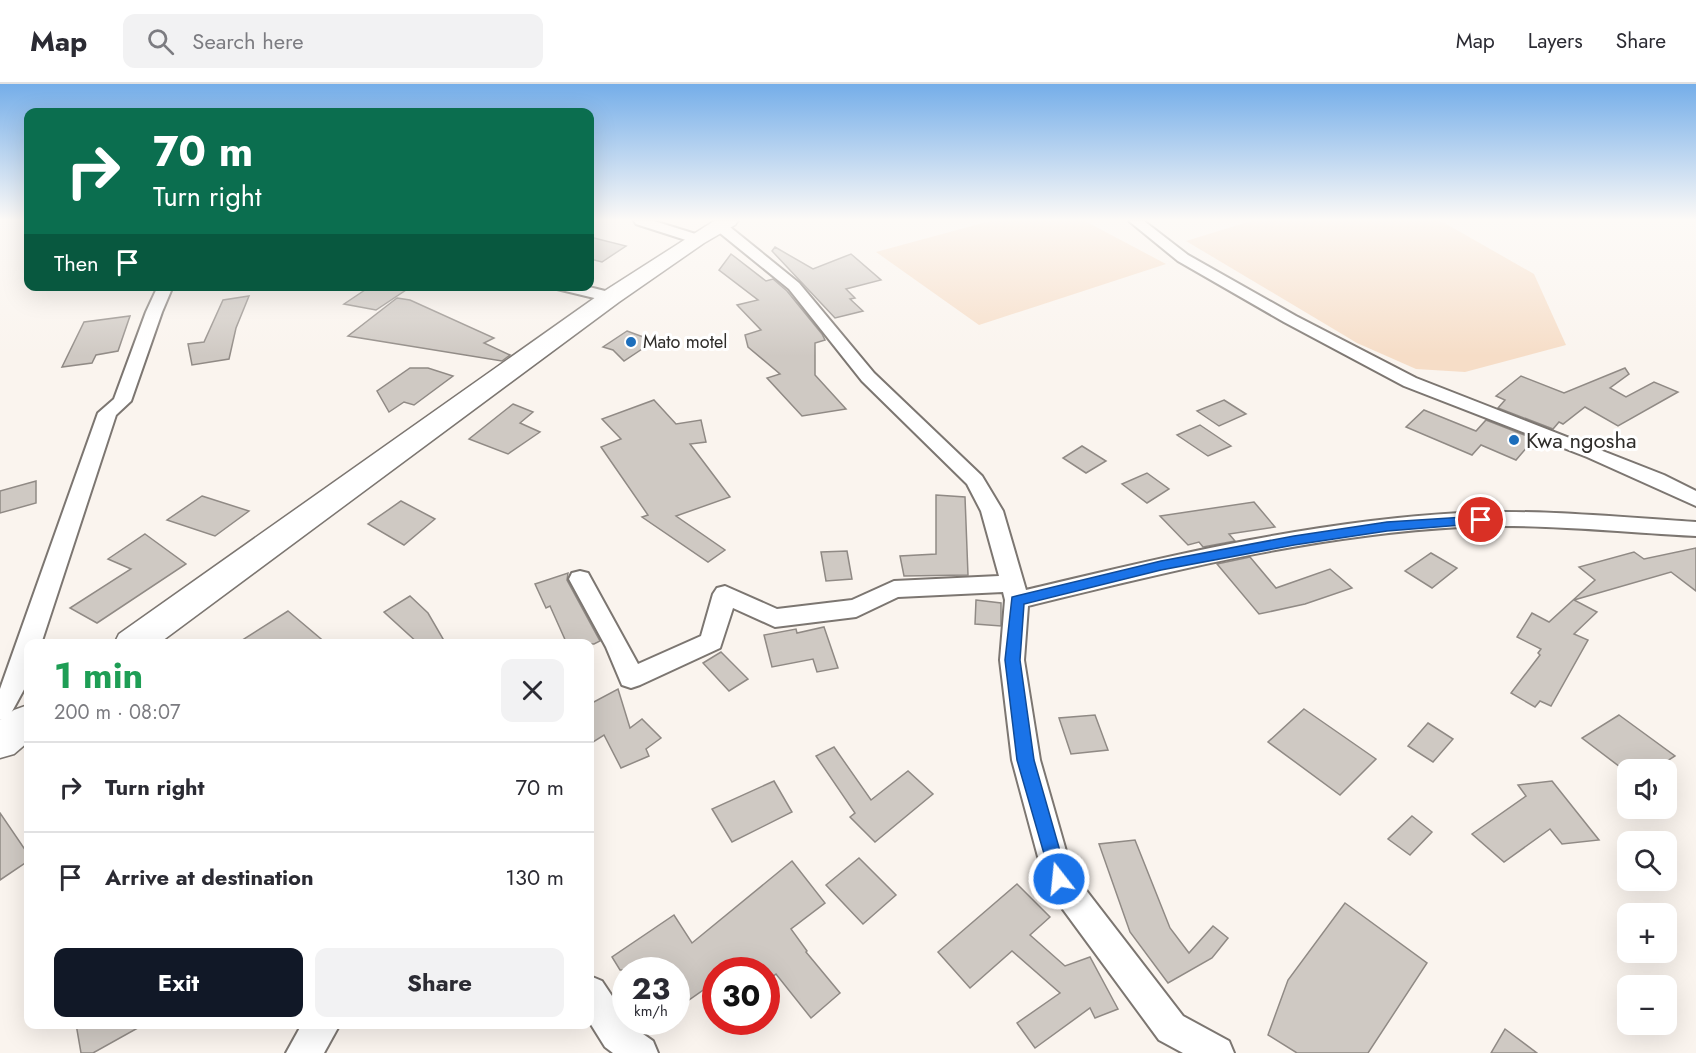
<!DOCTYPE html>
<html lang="en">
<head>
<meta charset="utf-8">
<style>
  body { margin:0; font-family:Jost,sans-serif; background:#f2f2f3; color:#2b2b33; height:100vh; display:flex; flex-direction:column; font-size:22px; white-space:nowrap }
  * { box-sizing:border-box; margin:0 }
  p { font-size:20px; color:#7c7c81 }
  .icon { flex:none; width:33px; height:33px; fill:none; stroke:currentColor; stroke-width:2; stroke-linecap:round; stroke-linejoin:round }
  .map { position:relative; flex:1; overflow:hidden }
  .drawer { position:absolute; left:24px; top:555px; width:570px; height:390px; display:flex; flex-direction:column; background:#fff; border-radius:12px; box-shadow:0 6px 24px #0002 }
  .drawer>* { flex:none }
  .top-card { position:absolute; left:24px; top:24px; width:570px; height:183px; border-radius:12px; box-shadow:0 6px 24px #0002; background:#0b6e4f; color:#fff; overflow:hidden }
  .controls { position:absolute; left:1617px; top:675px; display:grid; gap:12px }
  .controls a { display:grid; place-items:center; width:60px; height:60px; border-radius:12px; background:#fff; box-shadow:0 6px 24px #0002; font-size:30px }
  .speed { position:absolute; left:612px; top:873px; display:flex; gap:12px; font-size:30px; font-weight:700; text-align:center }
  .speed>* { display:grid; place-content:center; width:78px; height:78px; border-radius:50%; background:#fff; box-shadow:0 6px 24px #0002; line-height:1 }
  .speed small { font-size:15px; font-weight:400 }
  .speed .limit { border:9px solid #d22; background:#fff; color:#111 }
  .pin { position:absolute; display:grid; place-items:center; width:51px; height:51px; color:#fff; margin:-26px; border:3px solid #fff; border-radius:50%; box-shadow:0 2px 6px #0007 }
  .me { position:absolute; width:66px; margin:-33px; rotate:344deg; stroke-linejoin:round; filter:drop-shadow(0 0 4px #0008) }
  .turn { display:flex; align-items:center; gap:21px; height:126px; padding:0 30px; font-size:27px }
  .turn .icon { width:78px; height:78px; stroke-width:2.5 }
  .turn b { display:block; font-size:42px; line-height:51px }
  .then { display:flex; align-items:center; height:57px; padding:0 30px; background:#0003; gap:12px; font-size:22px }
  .round { display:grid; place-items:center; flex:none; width:63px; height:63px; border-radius:12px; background:#f2f2f3 }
  .overview { display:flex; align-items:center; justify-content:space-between; height:102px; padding:0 30px }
  h1 { font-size:36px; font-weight:700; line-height:45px; color:#1e9e55 }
  .primary-button { display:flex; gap:12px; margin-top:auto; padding:12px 30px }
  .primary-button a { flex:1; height:69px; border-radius:12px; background:#111827; color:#fff; font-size:24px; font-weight:700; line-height:69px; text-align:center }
  .primary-button a+a { background:#f2f2f3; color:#2b2b33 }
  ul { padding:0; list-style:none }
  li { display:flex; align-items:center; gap:18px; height:90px; padding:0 30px; border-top:2px solid #e1e1e2 }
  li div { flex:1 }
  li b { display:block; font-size:22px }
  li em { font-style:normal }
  header { display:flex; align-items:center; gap:36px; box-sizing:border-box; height:84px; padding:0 30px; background:#fff; border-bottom:2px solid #e1e1e2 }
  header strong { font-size:28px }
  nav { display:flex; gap:33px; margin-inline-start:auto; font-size:21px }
  .search { width:420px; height:54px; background:#f2f2f3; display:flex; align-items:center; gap:15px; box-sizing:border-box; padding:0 21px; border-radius:12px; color:#7c7c81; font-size:22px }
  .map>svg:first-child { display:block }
  .green { fill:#f6ddc7 }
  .building { fill:#cfc9c3; stroke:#908a85; stroke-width:1.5 }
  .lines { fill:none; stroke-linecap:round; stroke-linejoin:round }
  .minor-casing { stroke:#7c7671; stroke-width:4 }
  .secondary-casing { stroke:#7c7671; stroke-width:3 }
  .minor { fill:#fff; fill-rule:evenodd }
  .secondary { fill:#fff; fill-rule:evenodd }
  .route { fill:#1a73e8; stroke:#114b97; stroke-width:1.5 }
  .poi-dot { fill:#1c6ebc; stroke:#fff; stroke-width:2 }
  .labels { text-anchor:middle; stroke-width:6; stroke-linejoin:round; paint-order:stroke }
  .far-poi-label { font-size:18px; fill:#2f2d2a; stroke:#fff; text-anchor:start }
  .poi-label { font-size:22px; fill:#2f2d2a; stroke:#fff; text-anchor:start }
</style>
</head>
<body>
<header>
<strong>Map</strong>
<div class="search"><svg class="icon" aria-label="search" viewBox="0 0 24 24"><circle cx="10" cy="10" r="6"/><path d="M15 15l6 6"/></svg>Search here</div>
<nav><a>Map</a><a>Layers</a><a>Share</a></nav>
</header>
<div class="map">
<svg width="1696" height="969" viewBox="0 0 1696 969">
  <rect width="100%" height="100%" fill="#faf4ee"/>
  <g class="green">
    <path d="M990,137H1085L1166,180L979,241L876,168Z"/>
    <path d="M1251,137H1441L1534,190L1566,261L1465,288L1416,285L1357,259L1186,157Z"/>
  </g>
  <g class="building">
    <path d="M590,153L626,162L602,178L590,175Z"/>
    <path d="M775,163L813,185L851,170L881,196L846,205L855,214L850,215L863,227L835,234L772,167Z"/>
    <path d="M731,170L766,197L773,195L787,207L822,250L825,256L815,259V291L846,325L802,332L767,294L780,290L748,263L745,251L761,246L737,221L758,216L719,186Z"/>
    <path d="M371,202H412L376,226L344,220Z"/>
    <path d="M249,212L236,244L229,275L192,281L188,260L204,258L223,216Z"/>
    <path d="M397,214L410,216L494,254L484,259L510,271L502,277L348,252Z"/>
    <path d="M130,232L118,267L96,271L92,279L62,283L84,238Z"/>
    <path d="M627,247L654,257L624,277L613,266L603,263Z"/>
    <path d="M410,284H428L453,292L414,321L404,318L389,328L377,307Z"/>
    <path d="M1625,284L1629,290L1610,304L1626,313L1654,298L1678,308L1618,342L1585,323L1563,340L1559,338L1553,345L1498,324L1505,316L1496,312L1521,292L1564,309Z"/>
    <path d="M654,316L676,340L701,336L706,358L690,360L730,413L676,432L725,466L708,478L642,433L648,431L601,363L621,355L602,335Z"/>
    <path d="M1224,316L1246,330L1219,342L1197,327Z"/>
    <path d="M513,320L533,328L520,339L540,348L508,370L469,355Z"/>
    <path d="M1424,326L1476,347L1486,336L1542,358L1536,366L1528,362L1516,376L1481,361L1472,371L1406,343Z"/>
    <path d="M1200,341L1231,362L1208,372L1177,351Z"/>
    <path d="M1082,362L1106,377L1086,389L1063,374Z"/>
    <path d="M1147,389L1169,405L1147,419L1122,400Z"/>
    <path d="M36,397V419L0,429V407Z"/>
    <path d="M936,411L965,413L968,491L904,492L900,472L936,470Z"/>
    <path d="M202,412L249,427L215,452L167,436Z"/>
    <path d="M401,417L435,435L404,461L368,440Z"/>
    <path d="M1254,418L1275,443L1229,450L1235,457L1203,463L1199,458L1188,461L1160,432Z"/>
    <path d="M145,450L186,480L97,539L70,524L131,485L108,475Z"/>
    <path d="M1696,464V507L1671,488L1574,516L1597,528L1574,550L1588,556L1551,622L1540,617L1535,623L1511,609L1540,571L1538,569L1541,565L1517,553L1532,529L1549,538L1595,496L1579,483L1634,468L1644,475Z"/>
    <path d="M847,467L852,495L826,497L821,468Z"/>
    <path d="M1431,469L1457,484L1432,504L1405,487Z"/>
    <path d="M1250,473L1276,504L1330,485L1352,504L1305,520L1259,530L1217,480Z"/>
    <path d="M568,489L567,496L600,557L594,560H567L550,522L546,524L535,500Z"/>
    <path d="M410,512L428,529L446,560H419L384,528Z"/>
    <path d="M976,516L1001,519V542L975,540Z"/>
    <path d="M288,527L327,560H236Z"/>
    <path d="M824,543L838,584L817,588L813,575L772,583L764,551L796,545L797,549Z"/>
    <path d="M721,568L748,595L729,607L703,579Z"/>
    <path d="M618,605L630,644L642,635L661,654L646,665L649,672L621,684L604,651L590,660V620Z"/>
    <path d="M1304,625L1376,675L1340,711L1268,658Z"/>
    <path d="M1095,631L1108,666L1071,670L1059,634Z"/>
    <path d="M1619,631L1675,672L1653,686H1624L1582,654Z"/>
    <path d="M1428,639L1453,655L1433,678L1408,662Z"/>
    <path d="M834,663L871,716L908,687L933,710L875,758L850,733L855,729L816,672Z"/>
    <path d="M774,697L792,728L732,758L712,725Z"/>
    <path d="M1552,697L1599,756L1562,760L1550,745L1504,778L1472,750L1526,712L1518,701Z"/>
    <path d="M0,729L28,770V777L0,796Z"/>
    <path d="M1412,732L1432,748L1410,771L1388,755Z"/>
    <path d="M1135,756L1170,844L1189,869L1213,842L1228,854L1212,874L1168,899L1130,848L1099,760Z"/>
    <path d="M859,774L896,811L863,840L826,801Z"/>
    <path d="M792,777L825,819L791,845L807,867L806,868L840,909L811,934L776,890L766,898V886H716V897L676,925V886H620L612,873L674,831L692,859Z"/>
    <path d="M1017,800L1050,833L1030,851L1065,882L1090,873L1118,925L1095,934L1090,924L1035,964L1017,939L1060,909L1012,867L970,904L938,868Z"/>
    <path d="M1345,819L1427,879L1368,969H1297L1268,951L1288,896Z"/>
    <path d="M76,940H145L93,969H81Z"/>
    <path d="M1505,945L1537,969H1491Z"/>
  </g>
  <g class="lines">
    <g class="minor-casing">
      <g id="minor">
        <path d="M634,137H654L702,152L704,155L702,158H692L636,140Z"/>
        <path d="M1129,137H1144L1188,171L1296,232L1416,294L1664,391L1696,407V422L1587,373L1404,302L1284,238L1178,177Z"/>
        <path d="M720,138L725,139L799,199L874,289L982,392L1003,427L1026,506C1169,472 1312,437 1460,429C1538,425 1617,433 1696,438V452C1618,448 1539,439 1460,443C1314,451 1170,487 1028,522L1024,576L1040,676L1072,788L1183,932L1229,957L1234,969H1183L1159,956L1048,805L1044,795L1012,676L1000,576L1005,516L1003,508L898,513L856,533L775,543L733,524L720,564L640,601L631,604L622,601L606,563L569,495L572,489L580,487L588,489L638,580L701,552L713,510L717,504L725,502L777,525L852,516L894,497L999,492L981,427L967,400L862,297L789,205L715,145L713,142Z"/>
        <path d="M158,202H173L162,228L131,317L116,331L41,560H28V598L9,633L0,636V605L98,329L114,315L146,228Z"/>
        <path d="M555,202H585L617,210L619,213L611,218L557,205Z"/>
        <path d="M590,892L602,897L626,933V938L653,957L658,969H613L605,963L590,939Z"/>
        <path d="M302,940H340L324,969H286Z"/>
      </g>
    </g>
    <g class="secondary-casing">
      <g id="secondary">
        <path d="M714,137H738L735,141L704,159L619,218L158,560H114L119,550L603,208Z"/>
        <path d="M28,621V658L14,670L0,674V636L14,626Z"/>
      </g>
    </g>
    <use href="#minor" class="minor"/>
    <use href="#secondary" class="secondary"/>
  </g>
  <linearGradient id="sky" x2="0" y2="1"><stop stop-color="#75aee9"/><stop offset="0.5" stop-color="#fdfaf7"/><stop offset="1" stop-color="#fdfaf7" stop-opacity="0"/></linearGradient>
  <rect width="1696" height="272" fill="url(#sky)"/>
  <path class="route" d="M1481,432L1486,433L1487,436L1486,439L1387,447L1294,461L1161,486L1024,520L1020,576L1034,676L1068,795L1066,801L1059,803L1053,801L1017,676L1005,576L1012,513L1161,477L1294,452L1387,438Z"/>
  <g class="poi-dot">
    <circle cx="631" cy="258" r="6"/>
    <circle cx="1514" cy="356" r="6"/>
  </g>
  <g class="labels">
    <g class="far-poi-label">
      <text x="643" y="264">Mato motel</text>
    </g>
    <g class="poi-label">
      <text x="1526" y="364">Kwa ngosha</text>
    </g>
  </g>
</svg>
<div class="controls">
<a><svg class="icon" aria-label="sound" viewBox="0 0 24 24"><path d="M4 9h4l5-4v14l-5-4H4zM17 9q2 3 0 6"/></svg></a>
<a><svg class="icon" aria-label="search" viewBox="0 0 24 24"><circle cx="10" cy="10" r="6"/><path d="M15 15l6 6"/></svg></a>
<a>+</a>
<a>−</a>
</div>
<div class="speed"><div>23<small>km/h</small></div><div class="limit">30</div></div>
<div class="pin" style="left:1481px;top:436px;background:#d93025"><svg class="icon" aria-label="arrive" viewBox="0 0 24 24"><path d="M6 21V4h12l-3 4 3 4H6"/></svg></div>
<svg class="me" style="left:1059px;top:795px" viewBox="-20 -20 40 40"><circle r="17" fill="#1a73e8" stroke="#fff" stroke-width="3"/><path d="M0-11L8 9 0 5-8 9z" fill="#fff"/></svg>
<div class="top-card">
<div class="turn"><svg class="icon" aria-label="right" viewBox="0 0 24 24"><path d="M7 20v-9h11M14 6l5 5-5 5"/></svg><div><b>70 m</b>Turn right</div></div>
<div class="then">Then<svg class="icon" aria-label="arrive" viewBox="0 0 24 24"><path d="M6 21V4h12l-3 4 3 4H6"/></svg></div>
</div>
<section class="drawer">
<div class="overview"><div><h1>1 min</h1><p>200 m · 08:07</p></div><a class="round"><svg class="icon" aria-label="close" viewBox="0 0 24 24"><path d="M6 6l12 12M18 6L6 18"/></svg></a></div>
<ul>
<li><svg class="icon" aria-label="right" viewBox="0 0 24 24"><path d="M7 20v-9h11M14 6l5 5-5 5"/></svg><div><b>Turn right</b></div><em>70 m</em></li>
<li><svg class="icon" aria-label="arrive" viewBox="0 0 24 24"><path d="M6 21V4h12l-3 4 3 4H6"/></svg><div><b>Arrive at destination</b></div><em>130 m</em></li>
</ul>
<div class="primary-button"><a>Exit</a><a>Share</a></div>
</section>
</div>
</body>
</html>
